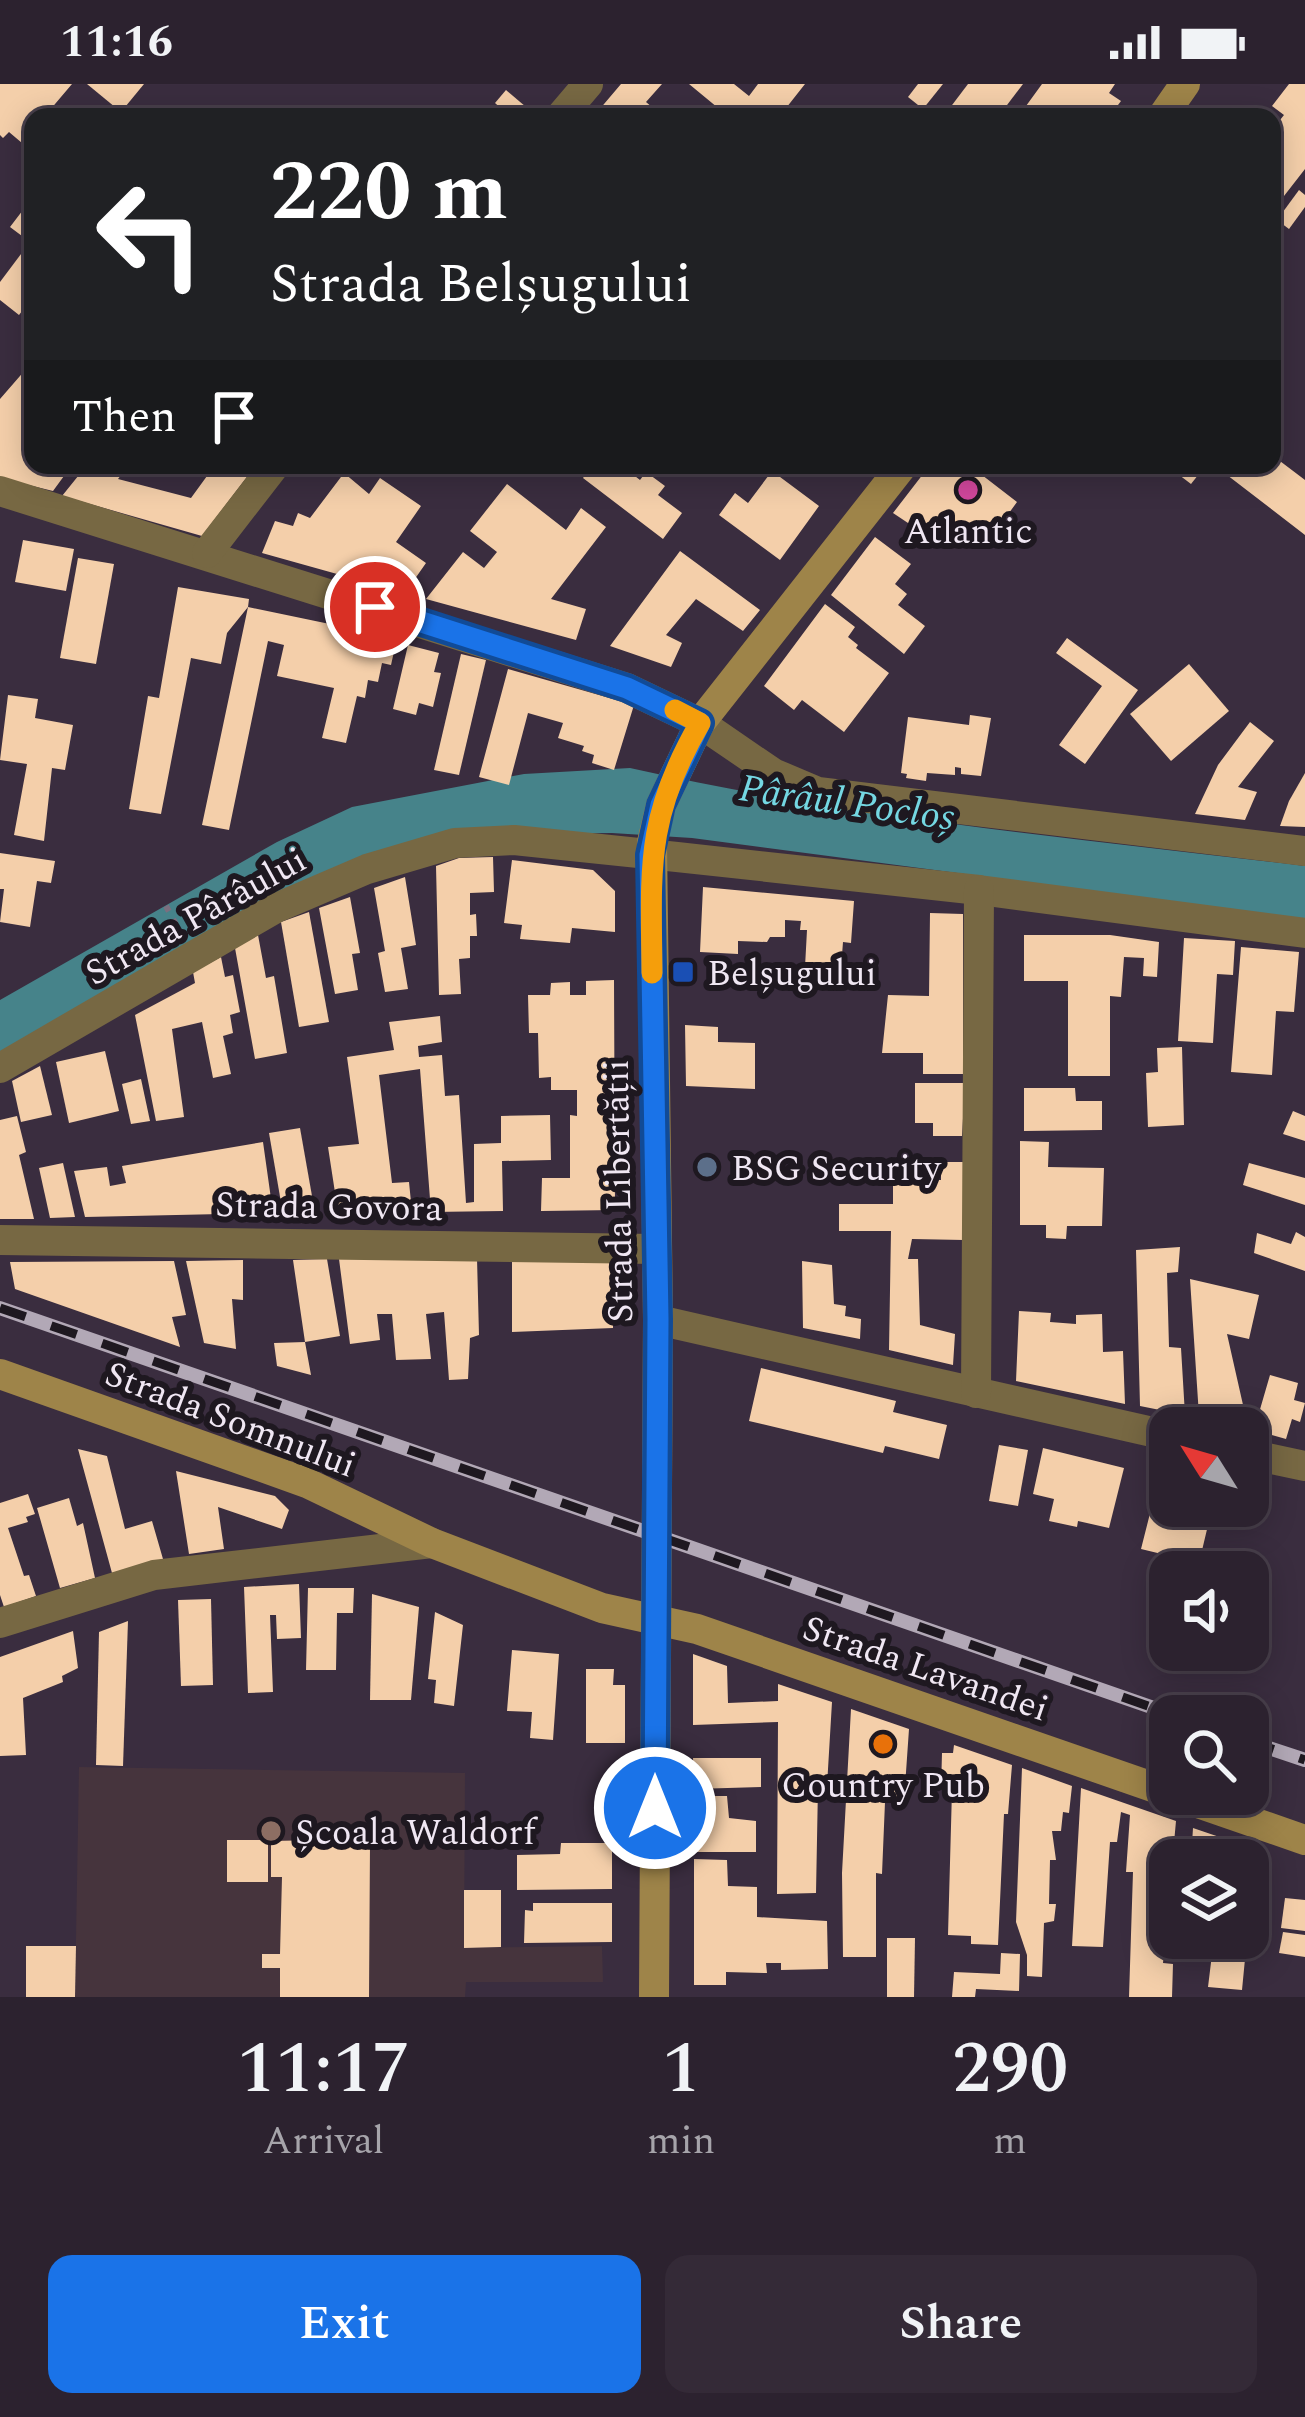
<!DOCTYPE html>
<html lang="en">
<head>
<meta charset="utf-8">
<style>
  body { margin:0; font-family:Spectral,serif; background:#342a37; color:#f1f3f6; height:100vh; display:flex; flex-direction:column; font-size:45px; white-space:nowrap }
  * { box-sizing:border-box; margin:0 }
  p { font-size:39px; color:#a6a4aa }
  .icon { flex:none; width:66px; height:66px; fill:none; stroke:currentColor; stroke-width:2; stroke-linecap:round; stroke-linejoin:round }
  .map { position:relative; height:1913px; overflow:hidden }
  .sheet { display:flex; flex-direction:column; background:#2c222f; flex:1 }
  .sheet>* { flex:none }
  .top-card { position:absolute; left:24px; top:24px; width:1257px; height:366px; border-radius:24px; box-shadow:0 6px 30px #0003,0 0 0 3px #483f4b; background:#202124; color:#fff; overflow:hidden }
  .needle { width:78px; rotate:307deg }
  .tools { position:absolute; left:1149px; top:1323px; display:grid; gap:24px }
  .tools a { display:grid; place-items:center; width:120px; height:120px; border-radius:24px; background:#2c222f; box-shadow:0 6px 30px #0003,0 0 0 3px #483f4b; font-size:60px }
  .pin { position:absolute; display:grid; place-items:center; width:102px; height:102px; color:#fff; margin:-51px; border:6px solid #fff; border-radius:50%; box-shadow:0 3px 12px #0007 }
  .me { position:absolute; width:132px; margin:-66px; rotate:0deg; stroke-linejoin:round; filter:drop-shadow(0 0 9px #0008) }
  .turn { display:flex; align-items:center; gap:42px; height:252px; padding:0 48px; font-size:54px }
  .turn .icon { width:156px; height:156px; stroke-width:2.5 }
  .turn b { display:block; font-size:84px; line-height:102px }
  .then { display:flex; align-items:center; height:114px; padding:0 48px; background:#0003; gap:24px; font-size:45px }
  .eta { display:flex; justify-content:space-evenly; align-items:center; height:204px; text-align:center }
  .eta b { font-size:72px; font-weight:600; line-height:84px }
  .action { display:flex; gap:24px; margin-top:auto; padding:24px 48px }
  .action a { flex:1; height:138px; border-radius:24px; background:#1a73e8; color:#fff; font-size:48px; font-weight:600; line-height:138px; text-align:center }
  .action a+a { background:#342a37; color:#f1f3f6 }
  .status { display:flex; justify-content:space-between; align-items:center; height:84px; padding:0 60px; background:#2c222f; direction:ltr }
  .status svg { height:33px; fill:currentColor }
  .map>svg:first-child { display:block }
  .education { fill:#46343d }
  .water { fill:#46838a }
  .building { fill:#f4cfaa }
  .lines { fill:none; stroke-linecap:round; stroke-linejoin:round }
  .path { stroke:#7b6f7f; stroke-width:6; stroke-dasharray:6 9; stroke-linecap:butt }
  .street { stroke:#776843; stroke-width:30 }
  .secondary { stroke:#9e8449; stroke-width:30 }
  .rail-casing { stroke:#b2a8b6; stroke-width:14 }
  .rail { stroke:#1e1820; stroke-width:9; stroke-dasharray:27; stroke-linecap:butt }
  .route-casing { stroke:#114b97; stroke-width:30 }
  .route { stroke:#1a73e8; stroke-width:21 }
  .slow { stroke:#f59e0b; stroke-width:21 }
  .hotel-dot { fill:#d1479c; stroke:#1e1820; stroke-width:4.5 }
  .transit-dot { fill:#1a4fb4; stroke:#1e1820; stroke-width:4.5 }
  .service-dot { fill:#5c6f8a; stroke:#1e1820; stroke-width:4.5 }
  .food-dot { fill:#e8710a; stroke:#1e1820; stroke-width:4.5 }
  .education-dot { fill:#8d6e63; stroke:#1e1820; stroke-width:4.5 }
  .labels { text-anchor:middle; stroke-width:12; stroke-linejoin:round; paint-order:stroke }
  .poi-label { font-size:36px; fill:#f0e7f3; stroke:#1e1820; text-anchor:start }
  .street-label { font-size:36px; fill:#f0e7f3; stroke:#1e1820 }
  .water-label { font-size:39px; font-style:italic; fill:#74d7e2; stroke:#1e1820 }
</style>
</head>
<body>
<div class="status"><b>11:16</b><svg viewBox="0 0 49 12"><path d="M0 12V9h3v3zM5 12V6h3v6zM10 12V3h3v9zM15 12V0h3v12zM26 1h20v11H26zM47 4h2v5h-2z"/></svg></div>
<div class="map">
<svg width="1305" height="1913" viewBox="0 0 1305 1913">
  <rect width="100%" height="100%" fill="#3a2d3f"/>
  <path class="education" d="M79,1683L465,1689L464,1864L602,1862L603,1898H466L465,1913H75Z"/>
  <path class="water" d="M630,684C851,734 1080,755 1305,782V835L692,754L612,749L457,750L0,975V916L277,758L352,723L524,690Z"/>
  <g class="building">
    <path d="M0,0H72L44,33H33V46L22,59L9,48L3,54L0,51Z"/>
    <path d="M87,0H144L121,28Z"/>
    <path d="M621,0H662L646,18L660,30L657,33H593Z"/>
    <path d="M689,0H734L749,12L758,0H805L779,33H729Z"/>
    <path d="M918,0H943L923,25L908,13Z"/>
    <path d="M968,0H1023L998,33H943Z"/>
    <path d="M1042,0H1115L1109,9L1121,17L1109,33H1018Z"/>
    <path d="M1289,0H1305V85L1284,112L1280,109L1272,120V46L1284,31L1272,22Z"/>
    <path d="M506,6L532,28L529,33H511L495,19Z"/>
    <path d="M1299,106L1305,111V123L1289,145L1277,136Z"/>
    <path d="M26,122L33,127V213L19,231L0,216V198L30,158L10,143Z"/>
    <path d="M33,277V381H72L53,407L0,394V315Z"/>
    <path d="M1272,371L1305,396V451L1214,381H1272Z"/>
    <path d="M87,381H129L118,395L191,414L215,381H256L202,452L62,412Z"/>
    <path d="M592,381H629L626,385L640,396L646,388L665,402L658,411L682,429L663,455L583,394Z"/>
    <path d="M930,381H969L1017,418L993,451L979,440L961,463L951,455L944,463L893,429Z"/>
    <path d="M1166,381H1206L1191,400Z"/>
    <path d="M772,387L819,422L780,476L719,431L735,409L748,419Z"/>
    <path d="M344,389L369,410L380,394L421,422L396,458L426,479L405,509L262,469L275,437L293,442L298,429L310,434Z"/>
    <path d="M507,400L566,446L581,424L606,443L551,515L586,525L576,556L426,515L463,468L484,484L497,468L470,447Z"/>
    <path d="M875,453L911,480L895,500L907,510L898,521L925,542L904,570L831,511Z"/>
    <path d="M23,456L74,465L66,507L15,498Z"/>
    <path d="M680,467L760,526L743,547L696,515L666,551L682,559L671,583L610,562Z"/>
    <path d="M78,474L114,480L96,580L60,574Z"/>
    <path d="M178,503L249,515L248,523L227,549L221,580L191,574L161,730L129,725L148,612L159,614Z"/>
    <path d="M825,520L855,543L848,553L858,561L856,564L889,589L844,648L802,616L794,626L764,602Z"/>
    <path d="M248,523L397,554L391,581L382,579L378,598L368,596L365,614L357,612L346,659L322,654L334,604L277,592L284,561L268,557L229,746L202,741Z"/>
    <path d="M1067,554L1138,606L1085,680L1059,661L1102,602L1056,569Z"/>
    <path d="M408,561L439,569L434,588L441,589L433,623L419,619L416,631L393,625Z"/>
    <path d="M461,570L486,576L459,691L434,686Z"/>
    <path d="M1189,580L1229,627L1171,677L1130,630Z"/>
    <path d="M508,585L634,621L614,686L592,679L594,671L582,667L584,662L558,654L563,639L528,629L509,701L479,693Z"/>
    <path d="M8,611L38,615L35,634L73,641L65,686L52,684L44,757L14,751L27,680L0,676Z"/>
    <path d="M970,631L991,634L981,692L961,690V684L955,683V691L927,689L926,697L906,694L907,690L901,689L908,633L969,641Z"/>
    <path d="M1250,638L1274,657L1238,703L1257,708L1245,736L1195,730L1218,681Z"/>
    <path d="M1305,689V743L1280,742L1289,717Z"/>
    <path d="M0,769L55,777L51,799L37,797L30,843L0,838L4,805H0Z"/>
    <path d="M493,773L494,808L470,809V831L476,830L477,852H470V874L459,875L461,910L439,911L436,782L459,774Z"/>
    <path d="M512,776L593,786L615,807V848L572,844L570,859L520,855L522,841L504,839Z"/>
    <path d="M405,793L416,861L401,864L408,905L385,908L378,869L385,867L374,804Z"/>
    <path d="M703,803L854,817L851,859L843,858L841,884L805,883L807,846H800L801,837L785,836V853H770L767,858L738,857V870L700,868Z"/>
    <path d="M350,813L360,869L352,870L358,906L335,910L319,824Z"/>
    <path d="M309,828L329,938L299,943L281,838Z"/>
    <path d="M930,829L963,830V990H923V969H882L888,911L929,912Z"/>
    <path d="M258,851L266,894L274,892L287,969L255,975L235,864Z"/>
    <path d="M1024,851H1110L1159,858L1157,893L1143,892L1144,874L1124,873L1121,913L1110,912V992H1068V897H1024Z"/>
    <path d="M1184,854L1235,857L1233,891L1217,890L1213,959L1178,957Z"/>
    <path d="M1241,863L1299,868L1294,928L1276,927L1272,991L1231,988Z"/>
    <path d="M221,873L225,893L233,891L240,928L230,931L233,949L223,952L231,990L213,994L202,938L172,945L184,1033L156,1037L135,931L195,899L193,888Z"/>
    <path d="M614,896L615,1126L541,1127L542,1094H570V1031L577,1032V1006H551V993L539,994L538,949H529L528,911H550L551,899L570,898V911H586V897Z"/>
    <path d="M440,932L442,958L418,962L419,973L442,971L445,1012L459,1011L466,1119L474,1118V1060L501,1059V1032L550,1031L551,1076L502,1077L503,1127L431,1128L420,985L379,991L392,1099L409,1098L412,1128H338L328,1063L359,1060L347,973L394,966L389,938Z"/>
    <path d="M685,941L718,943V958L755,959V1005L686,1002Z"/>
    <path d="M1182,963L1184,1041L1148,1043L1146,989L1158,988L1157,964Z"/>
    <path d="M105,967L119,1027L69,1039L56,978Z"/>
    <path d="M40,982L52,1031L21,1038L12,997Z"/>
    <path d="M141,995L150,1037L131,1040L122,1000Z"/>
    <path d="M915,999H965L962,1052H933V1039H915Z"/>
    <path d="M1024,1004H1075L1076,1017H1102V1046L1024,1047Z"/>
    <path d="M1293,1027L1305,1032V1057L1283,1050Z"/>
    <path d="M17,1032L26,1068L19,1071L34,1135H0V1036Z"/>
    <path d="M300,1044L315,1129L283,1130L269,1049Z"/>
    <path d="M1020,1057L1049,1058L1048,1083L1104,1084L1102,1142H1067L1066,1155L1046,1154V1141H1020Z"/>
    <path d="M263,1058L273,1129L85,1133L74,1087L107,1083L110,1102L126,1099L122,1082Z"/>
    <path d="M941,1078H964V1156L912,1155L908,1175H918L920,1241L955,1250L953,1281L889,1266L891,1147H839V1120H893V1098H921V1090H936V1096H941Z"/>
    <path d="M63,1079L75,1133L50,1134L39,1084Z"/>
    <path d="M1249,1079L1305,1094V1121L1243,1101Z"/>
    <path d="M1296,1148L1305,1153V1187L1254,1169L1257,1149L1291,1160Z"/>
    <path d="M1180,1163L1178,1188L1167,1189L1169,1263L1181,1264L1185,1331L1140,1322L1136,1166Z"/>
    <path d="M613,1173V1244L512,1248V1174Z"/>
    <path d="M477,1174L479,1251L470,1254L468,1295L449,1296L444,1228L426,1230L431,1275L396,1276L392,1230H377L380,1256L350,1260L339,1175Z"/>
    <path d="M327,1175L340,1252L305,1258L311,1291L277,1282L274,1259L305,1258L293,1176Z"/>
    <path d="M243,1176V1216L232,1215L236,1265L204,1259L186,1177Z"/>
    <path d="M174,1177L186,1231L172,1233L180,1263L15,1205L10,1178Z"/>
    <path d="M802,1177L832,1181L834,1220L846,1222L845,1232L861,1235L860,1255L803,1244Z"/>
    <path d="M1190,1195L1259,1211L1249,1255L1227,1250L1248,1343L1199,1332Z"/>
    <path d="M1019,1227L1051,1229L1050,1238L1076,1240V1231L1102,1230L1103,1268L1123,1267L1125,1320L1016,1297Z"/>
    <path d="M761,1284L896,1317L893,1328L947,1341L939,1375L885,1362L883,1369L749,1337Z"/>
    <path d="M1270,1291L1298,1299L1294,1316L1305,1319L1300,1338L1292,1335L1286,1355L1254,1346Z"/>
    <path d="M999,1361L1028,1366L1018,1422L989,1417Z"/>
    <path d="M1043,1364L1124,1384L1109,1444L1078,1437L1077,1443L1049,1437L1054,1415L1033,1410Z"/>
    <path d="M78,1365L107,1372L125,1445L152,1437L163,1475L112,1489Z"/>
    <path d="M1161,1386L1170,1389V1422H1220L1216,1439L1209,1437L1199,1479L1141,1465Z"/>
    <path d="M176,1387L275,1412L289,1426L282,1445L218,1423L224,1465L189,1470Z"/>
    <path d="M28,1410L35,1430L26,1433L28,1438L8,1444L24,1492L29,1491L36,1512L4,1523L0,1511V1419Z"/>
    <path d="M69,1414L77,1442L83,1439L95,1494L60,1504L37,1424Z"/>
    <path d="M1227,1480L1260,1482L1256,1525L1263,1526L1260,1558L1248,1557V1488H1226Z"/>
    <path d="M299,1500L301,1554L277,1555L276,1531H270L273,1608L248,1609L244,1503Z"/>
    <path d="M308,1504H354L353,1529H337L336,1586H306Z"/>
    <path d="M372,1510L419,1523L411,1616H370Z"/>
    <path d="M211,1515L213,1601L181,1602L178,1516Z"/>
    <path d="M435,1528L463,1541L454,1622L434,1619L436,1596L428,1595Z"/>
    <path d="M128,1537L123,1682L96,1681L99,1548Z"/>
    <path d="M73,1547L78,1584L62,1592L63,1598L23,1614L26,1671L0,1672V1573Z"/>
    <path d="M512,1566L559,1570L553,1656L530,1654L532,1628L507,1627Z"/>
    <path d="M1220,1566H1246L1244,1590L1218,1588Z"/>
    <path d="M693,1570L727,1582L728,1619L778,1617V1600L832,1618L827,1702H818L816,1809L777,1810L778,1638L693,1641Z"/>
    <path d="M586,1585H614L613,1601H625V1659H586Z"/>
    <path d="M851,1625L909,1645L904,1717L885,1718L882,1790L876,1789V1873H843L842,1789Z"/>
    <path d="M954,1661L1012,1681L1008,1730H1004L998,1861L971,1860V1852L948,1851L952,1706L941,1705L942,1669H953Z"/>
    <path d="M693,1674H761V1703L694,1705Z"/>
    <path d="M1022,1684L1072,1702L1069,1729L1063,1728L1061,1747H1052L1056,1776H1050L1049,1820H1056L1054,1837L1044,1839L1042,1893L1027,1892V1871L1016,1838Z"/>
    <path d="M1081,1704L1176,1737L1163,1879L1173,1880L1172,1913H1129L1133,1788H1126L1130,1731L1121,1728L1117,1758H1110L1103,1863L1072,1862Z"/>
    <path d="M693,1712H727L729,1734L756,1737V1768H694Z"/>
    <path d="M1193,1744L1240,1760L1238,1776H1191Z"/>
    <path d="M319,1745H334L336,1759L370,1760L369,1913H280V1884H262V1870H280L282,1793H271V1757L320,1756Z"/>
    <rect x="227" y="1756" width="41" height="42"/>
    <path d="M561,1759H612V1805L517,1806V1771L560,1770Z"/>
    <path d="M694,1775L727,1776L728,1802L757,1803V1833L827,1837L828,1885L781,1886V1879H766L767,1889L726,1888V1901H694Z"/>
    <path d="M464,1806H501V1863L464,1864Z"/>
    <path d="M1285,1814L1305,1816V1847L1281,1844Z"/>
    <path d="M533,1819H612V1858L524,1859L525,1826L533,1827Z"/>
    <path d="M1283,1848L1305,1851V1873L1279,1869Z"/>
    <path d="M887,1854H915L914,1913H887Z"/>
    <path d="M1214,1854H1247L1245,1871L1234,1869L1233,1874L1245,1875L1242,1906L1208,1903Z"/>
    <path d="M26,1862H76L75,1913H26Z"/>
    <path d="M1001,1869L1020,1870L1019,1907L976,1905L975,1913H952L954,1888L1000,1890Z"/>
  </g>
  <g class="lines">
    <path class="path" d="M166,822L180,848"/>
    <g class="street">
      <path d="M560,33L588,0"/>
      <path d="M0,407L627,604L700,639L773,689L818,708L1305,767"/>
      <path d="M207,469L275,381"/>
      <path d="M0,984L276,824L367,785L455,759L514,756L677,773L979,806L1305,849"/>
      <path d="M0,1156L656,1165"/>
      <path d="M658,1236L1170,1352"/>
      <path d="M976,1309L979,806"/>
      <path d="M1248,1370L1305,1382"/>
      <path d="M0,1539L154,1491L432,1459"/>
    </g>
    <g class="secondary">
      <path d="M1162,33L1185,0"/>
      <path d="M0,1290L307,1399L432,1459L602,1524L697,1545L1170,1709"/>
      <path d="M1172,1710L1305,1756"/>
      <path d="M654,1913L658,1236L652,758L661,721L700,639L903,381"/>
    </g>
    <g class="rail-casing">
      <g id="rail">
        <path d="M0,1224L1177,1632"/>
        <path d="M1248,1657L1305,1676"/>
      </g>
    </g>
    <use href="#rail" class="rail"/>
  </g>
  <g class="lines">
    <g class="route-casing">
      <path id="route" d="M375,523L627,604L700,639L661,721L650,771L658,1235L655,1724"/>
    </g>
    <use href="#route" class="route"/>
    <path class="slow" d="M652,889C651,784 645,734 700,639L675,626"/>
  </g>
  <circle class="hotel-dot" cx="968" cy="406" r="12"/>
  <rect class="transit-dot" x="671" y="876" width="24" height="24" rx="6"/>
  <circle class="service-dot" cx="707" cy="1083" r="12"/>
  <circle class="food-dot" cx="883" cy="1660" r="12"/>
  <circle class="education-dot" cx="271" cy="1747" r="12"/>
  <g class="labels">
    <g class="poi-label">
      <text x="968" y="459" text-anchor="middle">Atlantic</text>
      <text x="707" y="901">Belșugului</text>
      <text x="731" y="1096">BSG Security</text>
      <text x="883" y="1713" text-anchor="middle">Country Pub</text>
      <text x="295" y="1760">Școala Waldorf</text>
    </g>
    <g class="street-label">
      <text transform="translate(195 831) rotate(-29)" y="13">Strada Pârâului</text>
      <text transform="translate(617 1107) rotate(-91)" y="13">Strada Libertății</text>
      <text transform="translate(329 1121) rotate(1)" y="13">Strada Govora</text>
      <text transform="translate(231 1334) rotate(21)" y="13">Strada Somnului</text>
      <text transform="translate(926 1583) rotate(19)" y="13">Strada Lavandei</text>
    </g>
    <g class="water-label">
      <text transform="translate(847 717) rotate(8)" y="14">Pârâul Pocloș</text>
    </g>
  </g>
</svg>
<div class="tools">
<a><svg class="needle" viewBox="-14 -14 28 28"><path d="M0-13l5 13h-10z" fill="#e53935"/><path d="M0 13l5-13h-10z" fill="#a6a4aa"/></svg></a>
<a><svg class="icon" aria-label="sound" viewBox="0 0 24 24"><path d="M4 9h4l5-4v14l-5-4H4zM17 9q2 3 0 6"/></svg></a>
<a><svg class="icon" aria-label="search" viewBox="0 0 24 24"><circle cx="10" cy="10" r="6"/><path d="M15 15l6 6"/></svg></a>
<a><svg class="icon" aria-label="layers" viewBox="0 0 24 24"><path d="M12 4l9 5-9 5-9-5zM3 14l9 5 9-5"/></svg></a>
</div>
<div class="pin" style="left:375px;top:523px;background:#d93025"><svg class="icon" aria-label="arrive" viewBox="0 0 24 24"><path d="M6 21V4h12l-3 4 3 4H6"/></svg></div>
<svg class="me" style="left:655px;top:1724px" viewBox="-20 -20 40 40"><circle r="17" fill="#1a73e8" stroke="#fff" stroke-width="3"/><path d="M0-11L8 9 0 5-8 9z" fill="#fff"/></svg>
<div class="top-card">
<div class="turn"><svg class="icon" aria-label="left" viewBox="0 0 24 24"><path d="M17 20v-9H6M10 6l-5 5 5 5"/></svg><div><b>220 m</b>Strada Belșugului</div></div>
<div class="then">Then<svg class="icon" aria-label="arrive" viewBox="0 0 24 24"><path d="M6 21V4h12l-3 4 3 4H6"/></svg></div>
</div>
</div>
<section class="sheet">
<div class="eta">
<div><b>11:17</b><p>Arrival</p></div>
<div><b>1</b><p>min</p></div>
<div><b>290</b><p>m</p></div>
</div>
<div class="action"><a>Exit</a><a>Share</a></div>
</section>
</body>
</html>
